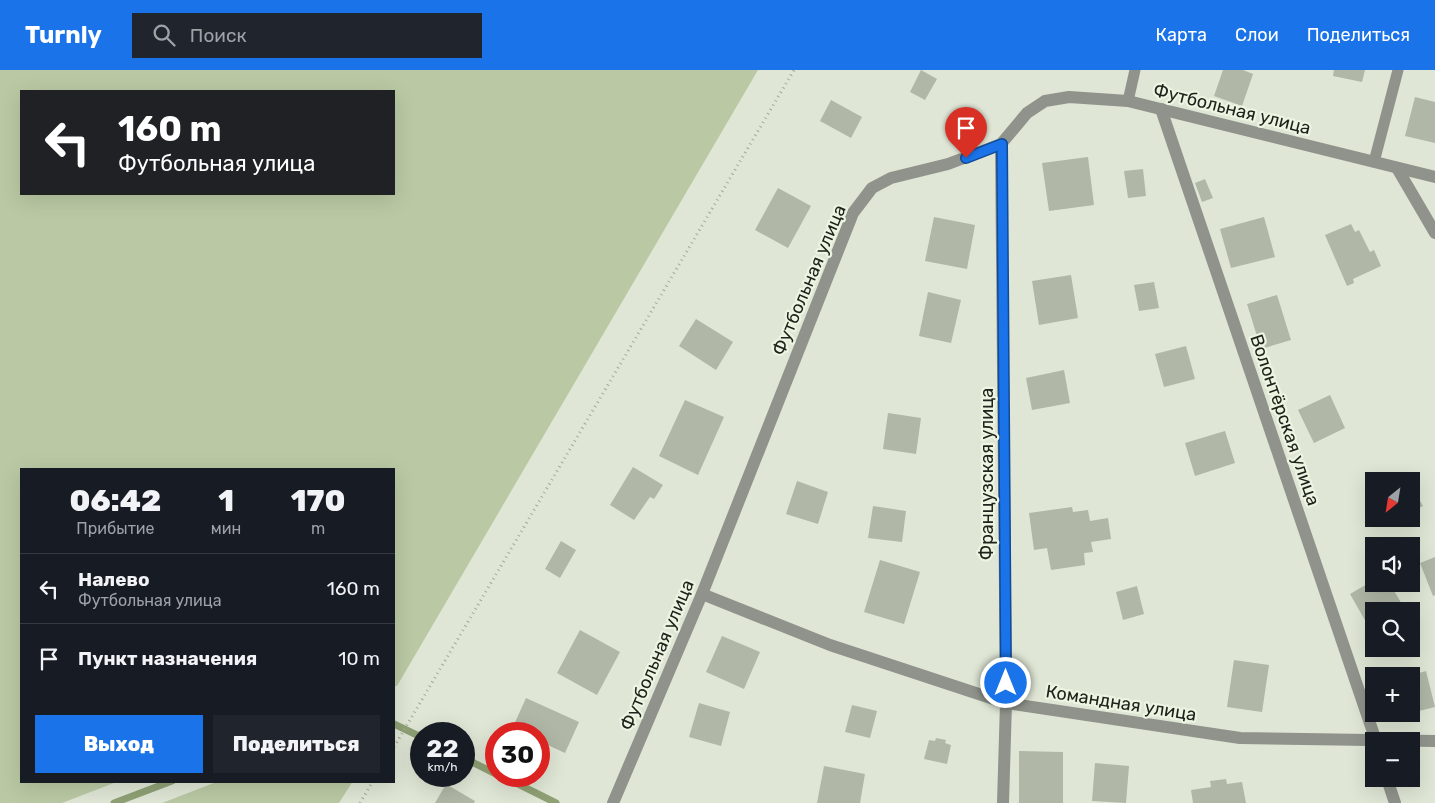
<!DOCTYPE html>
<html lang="ru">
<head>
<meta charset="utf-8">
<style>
  body { margin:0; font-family:Rubik,sans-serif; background:#20242c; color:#f1f3f6; height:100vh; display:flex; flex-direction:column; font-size:19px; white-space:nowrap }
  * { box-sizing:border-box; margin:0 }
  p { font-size:16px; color:#9ea1a6 }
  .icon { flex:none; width:28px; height:28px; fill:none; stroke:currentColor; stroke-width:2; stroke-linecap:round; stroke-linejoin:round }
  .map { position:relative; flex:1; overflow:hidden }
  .panel { position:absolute; left:20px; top:398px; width:375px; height:315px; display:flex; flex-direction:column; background:#171b24; border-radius:0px; box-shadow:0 5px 20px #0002 }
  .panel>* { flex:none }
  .hud { position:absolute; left:20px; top:20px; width:375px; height:105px; border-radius:0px; box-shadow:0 5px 20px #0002; background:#202124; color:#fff; overflow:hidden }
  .needle { width:32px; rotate:210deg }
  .tools { position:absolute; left:1365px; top:402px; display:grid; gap:10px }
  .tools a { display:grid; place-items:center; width:55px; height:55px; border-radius:0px; background:#171b24; box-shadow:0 5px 20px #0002; font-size:25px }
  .speed { position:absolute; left:410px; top:652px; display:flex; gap:10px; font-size:25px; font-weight:700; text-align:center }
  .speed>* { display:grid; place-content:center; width:65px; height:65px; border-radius:50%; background:#171b24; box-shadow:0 5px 20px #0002; line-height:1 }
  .speed small { font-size:12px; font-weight:400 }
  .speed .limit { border:8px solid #d22; background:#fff; color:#111 }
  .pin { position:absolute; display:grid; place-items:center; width:42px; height:42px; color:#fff; margin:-51px -21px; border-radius:50% 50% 50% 0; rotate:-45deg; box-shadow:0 0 5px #0007 }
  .pin .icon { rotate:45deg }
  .me { position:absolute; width:55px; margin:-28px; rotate:0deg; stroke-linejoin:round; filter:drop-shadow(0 0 4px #0008) }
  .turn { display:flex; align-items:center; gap:18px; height:105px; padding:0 15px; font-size:22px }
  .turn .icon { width:65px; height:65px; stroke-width:2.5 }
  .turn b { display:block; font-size:35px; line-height:42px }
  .eta { display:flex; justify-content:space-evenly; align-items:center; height:85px; text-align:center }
  .eta b { font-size:30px; font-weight:800; line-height:35px }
  .button { display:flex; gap:10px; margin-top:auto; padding:10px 15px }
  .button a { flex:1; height:58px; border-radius:0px; background:#1a73e8; color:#fff; font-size:20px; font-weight:800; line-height:58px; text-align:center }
  .button a+a { background:#20242c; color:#f1f3f6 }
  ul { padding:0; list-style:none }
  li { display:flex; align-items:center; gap:15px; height:70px; padding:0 15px; border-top:1px solid #363941 }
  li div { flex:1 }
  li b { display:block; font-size:19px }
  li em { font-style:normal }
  header { display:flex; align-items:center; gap:30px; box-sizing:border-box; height:70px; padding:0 25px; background:#1a73e8; color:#fff }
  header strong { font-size:24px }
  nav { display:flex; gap:28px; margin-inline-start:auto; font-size:18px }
  .search { width:350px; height:45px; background:#20242c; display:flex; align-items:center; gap:12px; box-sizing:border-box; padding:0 18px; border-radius:0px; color:#9ea1a6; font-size:19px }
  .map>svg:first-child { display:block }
  .green { fill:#bac9a4; fill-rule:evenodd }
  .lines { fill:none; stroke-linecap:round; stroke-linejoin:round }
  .stream { stroke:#8fa074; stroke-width:7 }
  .building { fill:#b0b7a6 }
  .path { stroke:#a5aa9c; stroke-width:3; stroke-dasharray:1 4; stroke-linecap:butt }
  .lane { stroke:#8f938b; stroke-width:11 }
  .street { stroke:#8f938b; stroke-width:12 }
  .route-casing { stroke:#114b97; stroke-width:12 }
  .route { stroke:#1a73e8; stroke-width:9 }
  .labels { text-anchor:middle; stroke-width:4.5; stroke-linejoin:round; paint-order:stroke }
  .street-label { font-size:18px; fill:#20221c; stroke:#ecf4e2 }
</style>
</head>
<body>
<header>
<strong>Turnly</strong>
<div class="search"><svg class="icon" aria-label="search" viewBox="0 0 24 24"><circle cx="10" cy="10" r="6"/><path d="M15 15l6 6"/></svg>Поиск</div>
<nav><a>Карта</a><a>Слои</a><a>Поделиться</a></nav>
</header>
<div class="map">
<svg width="1435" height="733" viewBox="0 0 1435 733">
  <rect width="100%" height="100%" fill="#dfe6d5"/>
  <g class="green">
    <path d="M0,0H758L397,616H394V399H21V711H119L62,733H0ZM21,21H394V124H21Z"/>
    <path d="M219,711H353L339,733H162Z"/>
  </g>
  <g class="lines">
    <g class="stream">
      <path d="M394,654L421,667"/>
      <path d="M464,688L496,704"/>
      <path d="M502,706L556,733"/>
      <path d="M114,733L172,711"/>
    </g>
  </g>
  <g class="building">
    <path d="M921,0L937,9L925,30L910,22Z"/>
    <path d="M1223,0H1243L1253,4L1242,36L1214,26Z"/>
    <path d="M1334,0H1365L1362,12L1333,6Z"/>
    <path d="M1415,27L1435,32V73L1405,66Z"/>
    <path d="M831,30L862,47L851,68L820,51Z"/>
    <path d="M1088,87L1094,135L1049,141L1042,93Z"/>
    <path d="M1143,99L1146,126L1128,128L1124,101Z"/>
    <path d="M1205,109L1213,128L1202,132L1195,113Z"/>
    <path d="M778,118L811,136L788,178L755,160Z"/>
    <path d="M934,147L975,155L967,199L925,191Z"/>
    <path d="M1264,147L1275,187L1231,198L1220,159Z"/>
    <path d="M1351,154L1355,162L1359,160L1370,182L1374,180L1381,196L1353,209L1354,213L1347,216L1325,165Z"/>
    <path d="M1071,205L1078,248L1039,255L1032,211Z"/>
    <path d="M1154,212L1159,238L1139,241L1134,215Z"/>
    <path d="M928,222L961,230L951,273L919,266Z"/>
    <path d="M1277,225L1291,270L1261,279L1247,234Z"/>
    <path d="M696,249L733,272L716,300L679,276Z"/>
    <path d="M1186,276L1195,309L1164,317L1155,284Z"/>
    <path d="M1064,300L1070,333L1032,340L1026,308Z"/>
    <path d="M1330,325L1345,358L1314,373L1298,340Z"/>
    <path d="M685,330L724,347L698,405L659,386Z"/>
    <path d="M888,343L921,348L916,384L883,379Z"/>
    <path d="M1225,361L1235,393L1195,406L1185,373Z"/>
    <path d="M633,397L663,415L654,429L650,427L634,450L610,435Z"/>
    <path d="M797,411L828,422L818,454L786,444Z"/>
    <path d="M1411,415L1423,436L1411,442Z"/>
    <path d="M873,436L906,441L902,472L868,468Z"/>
    <path d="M1072,437L1073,442L1088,440L1090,451L1108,448L1111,469L1091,472L1093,482L1084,483L1085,495L1051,500L1047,478L1034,480L1029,443Z"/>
    <path d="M561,471L576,480L560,508L545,499Z"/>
    <path d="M1435,487V525L1433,526L1420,493Z"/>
    <path d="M880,490L920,502L904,554L864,542Z"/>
    <path d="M1374,510V514H1390L1406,541H1374V566L1350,524Z"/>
    <path d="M1137,516L1144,544L1123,550L1116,522Z"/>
    <path d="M580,560L620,582L597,625L557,603Z"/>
    <path d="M722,566L760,582L744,619L706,602Z"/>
    <path d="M1234,590L1269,595L1262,642L1227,637Z"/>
    <path d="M1426,601L1435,637L1411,643V606H1408Z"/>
    <path d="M526,628L579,652L565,683L539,671V664H522L512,659Z"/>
    <path d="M699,633L730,642L721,676L689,667Z"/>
    <path d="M852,635L877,641L870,668L845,662Z"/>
    <path d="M936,668L946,670L945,673L951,675L947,694L924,689L929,670L935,671Z"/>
    <path d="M1019,681L1063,682V733H1019Z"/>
    <path d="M1095,693L1129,696L1126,733L1092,731Z"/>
    <path d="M824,696L865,704L860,733H817Z"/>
    <path d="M1226,709L1227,714L1242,712L1246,733H1193L1191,720L1211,717L1210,711Z"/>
    <path d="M446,714L475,731L474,733H435Z"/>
  </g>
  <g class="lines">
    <g class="path">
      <path d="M394,677L794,0"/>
      <path d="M360,733L373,711"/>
    </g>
    <g class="lane">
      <path d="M1128,31L1135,0"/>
      <path d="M1374,92L1398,0"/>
    </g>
    <g class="street">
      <path d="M1161,39L1376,671"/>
      <path d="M1001,74L1006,633L1003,733"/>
      <path d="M1397,98L1435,163"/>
      <path d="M702,524L830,575L1006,633L1240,668L1435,671"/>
      <path d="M1387,709L1395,733"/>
      <path d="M613,733L702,524L853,143L872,118L891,108L948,94L1001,74L1027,43L1045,31L1069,27L1128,31L1435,107"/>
    </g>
  </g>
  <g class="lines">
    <g class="route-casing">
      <path id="route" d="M966,88L1002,74L1006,613"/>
    </g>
    <use href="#route" class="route"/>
  </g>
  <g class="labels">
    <g class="street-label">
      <text transform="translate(1232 39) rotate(14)" y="6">Футбольная улица</text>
      <text transform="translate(809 210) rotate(-67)" y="6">Футбольная улица</text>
      <text transform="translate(1285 350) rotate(71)" y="6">Волонтёрская улица</text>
      <text transform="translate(987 404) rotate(-90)" y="6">Французская улица</text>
      <text transform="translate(657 585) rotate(-67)" y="6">Футбольная улица</text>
      <text transform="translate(1121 633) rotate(9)" y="6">Командная улица</text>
    </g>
  </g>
</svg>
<div class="tools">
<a><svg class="needle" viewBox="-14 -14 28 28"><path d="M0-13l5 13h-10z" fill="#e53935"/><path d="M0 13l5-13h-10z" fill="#9ea1a6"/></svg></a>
<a><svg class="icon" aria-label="sound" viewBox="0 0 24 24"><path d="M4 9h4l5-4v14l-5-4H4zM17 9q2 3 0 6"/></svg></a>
<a><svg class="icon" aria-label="search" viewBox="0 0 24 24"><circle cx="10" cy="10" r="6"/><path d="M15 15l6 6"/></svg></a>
<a>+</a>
<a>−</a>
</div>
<div class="speed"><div>22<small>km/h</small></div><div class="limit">30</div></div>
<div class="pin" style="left:966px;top:88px;background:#d93025"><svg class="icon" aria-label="arrive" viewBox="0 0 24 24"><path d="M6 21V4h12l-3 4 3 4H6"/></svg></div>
<svg class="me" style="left:1006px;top:613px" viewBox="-20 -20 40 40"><circle r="17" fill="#1a73e8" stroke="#fff" stroke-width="3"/><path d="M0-11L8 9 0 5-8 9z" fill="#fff"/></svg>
<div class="hud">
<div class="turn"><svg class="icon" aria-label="left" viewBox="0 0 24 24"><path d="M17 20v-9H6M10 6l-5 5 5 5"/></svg><div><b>160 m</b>Футбольная улица</div></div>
</div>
<section class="panel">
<div class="eta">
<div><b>06:42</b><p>Прибытие</p></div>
<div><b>1</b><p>мин</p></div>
<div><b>170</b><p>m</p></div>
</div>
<ul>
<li><svg class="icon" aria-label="left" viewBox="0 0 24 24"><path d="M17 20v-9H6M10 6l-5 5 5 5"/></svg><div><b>Налево</b><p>Футбольная улица</p></div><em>160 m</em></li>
<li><svg class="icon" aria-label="arrive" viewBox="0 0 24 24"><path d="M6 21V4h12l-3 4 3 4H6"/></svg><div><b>Пункт назначения</b></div><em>10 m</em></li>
</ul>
<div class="button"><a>Выход</a><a>Поделиться</a></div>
</section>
</div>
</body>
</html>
